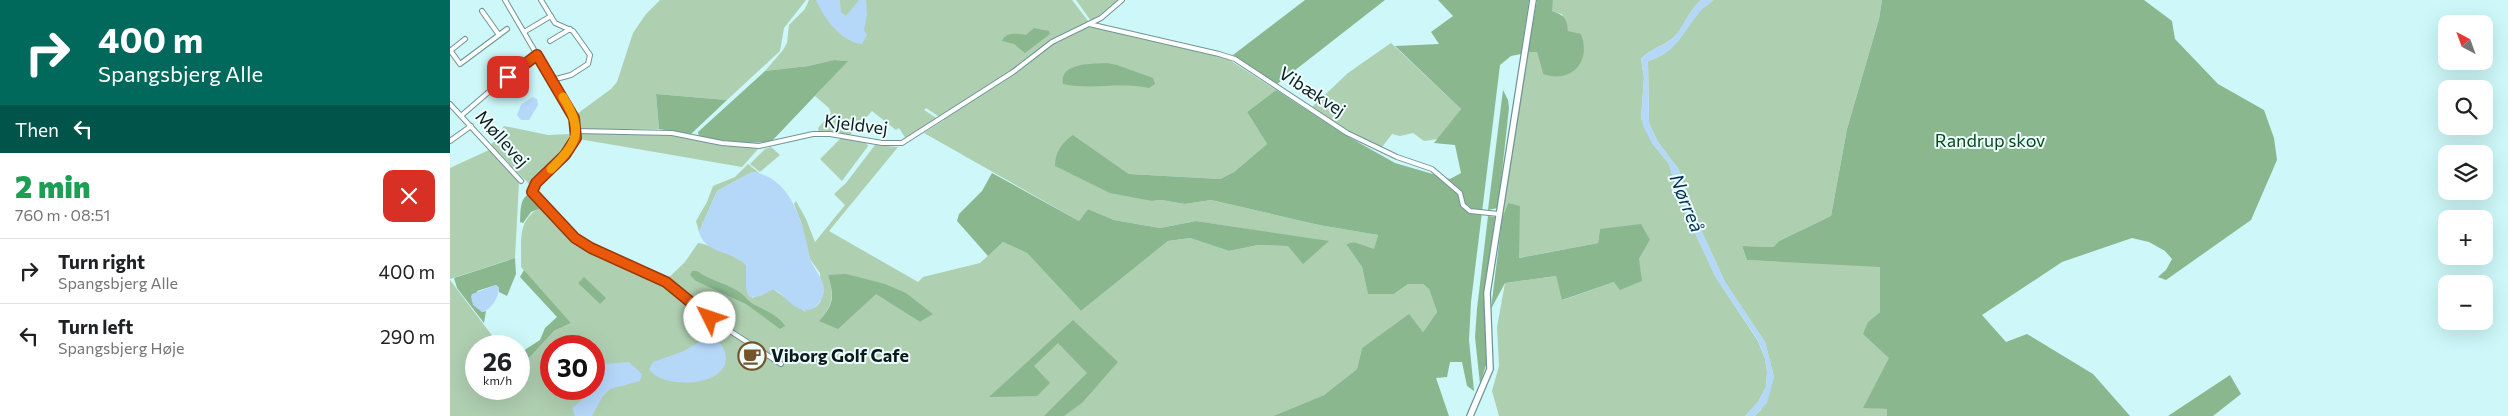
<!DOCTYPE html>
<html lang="en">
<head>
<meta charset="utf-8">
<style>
  body { margin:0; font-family:Commissioner,sans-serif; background:#f6f6f6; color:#202124; height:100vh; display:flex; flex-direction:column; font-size:19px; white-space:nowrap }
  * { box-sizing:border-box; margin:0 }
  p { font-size:16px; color:#757577 }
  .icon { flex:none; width:28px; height:28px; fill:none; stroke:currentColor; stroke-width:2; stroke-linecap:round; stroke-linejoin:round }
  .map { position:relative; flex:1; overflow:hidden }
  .drawer { display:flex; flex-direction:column; background:#fff; width:450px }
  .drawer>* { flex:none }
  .guide { background:#00695c; color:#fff; overflow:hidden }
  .needle { width:32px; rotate:319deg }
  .controls { position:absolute; left:1988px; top:15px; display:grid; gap:10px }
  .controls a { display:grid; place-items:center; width:55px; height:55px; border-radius:10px; background:#fff; box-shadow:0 5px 20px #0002; font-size:25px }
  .speed { position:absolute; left:15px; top:335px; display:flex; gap:10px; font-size:25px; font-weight:700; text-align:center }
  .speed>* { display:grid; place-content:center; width:65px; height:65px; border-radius:50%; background:#fff; box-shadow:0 5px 20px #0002; line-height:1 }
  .speed small { font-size:12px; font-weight:400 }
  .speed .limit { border:8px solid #d22; background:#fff; color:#111 }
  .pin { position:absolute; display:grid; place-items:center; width:42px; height:42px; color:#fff; margin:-21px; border-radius:10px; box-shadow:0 2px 8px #0006 }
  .me { position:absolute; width:55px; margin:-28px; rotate:311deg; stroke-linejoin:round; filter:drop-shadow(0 0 4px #0008) }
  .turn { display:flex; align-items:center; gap:18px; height:105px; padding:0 15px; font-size:22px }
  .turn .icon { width:65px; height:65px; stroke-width:2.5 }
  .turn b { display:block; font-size:35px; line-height:42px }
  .then { display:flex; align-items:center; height:48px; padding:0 15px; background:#0003; gap:10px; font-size:19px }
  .round { display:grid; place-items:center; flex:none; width:52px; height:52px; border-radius:10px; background:#f6f6f6 }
  .head { display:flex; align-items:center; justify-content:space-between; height:85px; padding:0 15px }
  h1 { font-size:30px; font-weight:800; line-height:38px; color:#1e9e55 }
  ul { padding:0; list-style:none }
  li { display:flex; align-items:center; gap:15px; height:65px; padding:0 15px; border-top:1px solid #e0e0e0 }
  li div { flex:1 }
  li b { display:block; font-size:19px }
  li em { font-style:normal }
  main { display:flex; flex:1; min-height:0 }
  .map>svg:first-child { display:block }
  .green { fill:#afcfb1; fill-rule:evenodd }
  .forest { fill:#8bb78f }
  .water { fill:#b5d7f8 }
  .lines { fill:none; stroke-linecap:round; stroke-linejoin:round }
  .street-casing { stroke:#6e9596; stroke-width:6 }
  .secondary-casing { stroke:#6e9596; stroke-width:8 }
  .street { stroke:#fff; stroke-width:4 }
  .secondary { stroke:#fff; stroke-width:5.5 }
  .route-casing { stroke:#983908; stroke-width:12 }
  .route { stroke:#ea580c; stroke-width:9 }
  .slow { stroke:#f59e0b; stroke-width:9 }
  .labels { text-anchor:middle; stroke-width:4; stroke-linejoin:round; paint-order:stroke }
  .street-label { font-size:18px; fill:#0b1b1b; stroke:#eefeff }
  .park-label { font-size:18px; fill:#044b18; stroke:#eefeff }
  .poi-label { font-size:18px; font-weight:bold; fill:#0b1b1b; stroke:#eefeff; text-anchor:start }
  .water-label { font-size:19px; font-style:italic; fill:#002e54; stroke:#eefeff }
</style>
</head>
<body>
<main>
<section class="drawer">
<div class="guide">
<div class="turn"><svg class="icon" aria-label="right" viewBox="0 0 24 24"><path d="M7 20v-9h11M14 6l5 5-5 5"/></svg><div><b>400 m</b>Spangsbjerg Alle</div></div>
<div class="then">Then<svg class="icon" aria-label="left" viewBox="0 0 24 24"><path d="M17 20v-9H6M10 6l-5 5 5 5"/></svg></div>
</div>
<div class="head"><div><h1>2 min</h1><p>760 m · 08:51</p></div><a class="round" style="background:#d93025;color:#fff"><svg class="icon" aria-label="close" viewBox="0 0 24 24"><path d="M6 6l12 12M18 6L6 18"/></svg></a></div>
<ul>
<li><svg class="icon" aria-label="right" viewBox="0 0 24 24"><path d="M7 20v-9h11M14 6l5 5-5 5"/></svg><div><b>Turn right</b><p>Spangsbjerg Alle</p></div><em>400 m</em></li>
<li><svg class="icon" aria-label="left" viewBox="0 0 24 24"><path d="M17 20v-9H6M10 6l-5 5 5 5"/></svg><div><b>Turn left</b><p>Spangsbjerg Høje</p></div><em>290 m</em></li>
</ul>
</section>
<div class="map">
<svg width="2058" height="416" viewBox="0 0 2058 416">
  <rect width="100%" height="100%" fill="#cdf7f8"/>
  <g class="green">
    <path d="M210,0H356L334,28L330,51L277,100L206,94L209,129H130L127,114L161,89L167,82L183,33L196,14Z"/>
    <path d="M359,0H622L642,26L778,59L826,90L797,112L817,144L784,172L770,179L679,174L623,135L702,201L711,200L735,204L761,200L869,225L928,235L924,250L904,242L896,244L912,267L918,293L944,294L958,284H973L979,289L987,312L973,332L959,315L912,348L907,369L874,395L823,416H0V280L50,346H26V389H69V359L80,357L104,331L121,323L71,267C72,241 66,219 92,207L126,246L212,284L235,262L248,243C253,242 293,259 296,265C300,271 295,277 297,284C298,288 301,294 302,298L323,289L357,313L354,310L366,307L371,301L370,273L360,259L351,222L344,204L346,201L356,219L365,242L395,205L384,194L396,183L425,145L448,147L379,231L468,282L473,277L530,263L553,242L577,253L631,311L718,241L740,238L779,251L808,245L838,246L878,242L746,221L710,228L664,220L638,209L629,221L474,133L494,120L476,108L474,110L488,119L456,139L449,128L446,130L422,111L399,136L369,132L368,128L381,113L379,108L365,96L397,61L384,60L358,66L315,71L333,50L337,43L339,25L355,9ZM378,275L482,314L470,322L426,293L369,321C384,303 384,297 378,275ZM101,346H144V389H101Z"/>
    <path d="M626,0H670L656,12L641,21Z"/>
    <path d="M1103,0H1251C1240,9 1235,24 1226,35C1216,46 1200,48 1191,59L1194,78L1191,118L1202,143L1219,164L1229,198L1265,276L1308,341L1315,359L1317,372L1316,387L1308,402L1295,416H1049L1042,391L1049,366L1047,327L1055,283L1106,276L1113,300L1164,282L1189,259L1200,240L1150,229L1148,243L1068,258L1058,203L1052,219L1078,52H1087L1093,74L1118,31L1112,14L1101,11Z"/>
    <path d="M1263,0H1432L1429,19L1397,129L1381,216L1329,241L1323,247L1292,246L1297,260L1430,266V312L1418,322L1440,358L1414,407L1437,409V416H1304L1311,410L1324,377L1315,342L1275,282L1241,208L1229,170L1208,142L1199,123L1198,61C1224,54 1233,33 1248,13C1252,8 1258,5 1263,0Z"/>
    <path d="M941,43L1011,109L988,139L974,141L963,133L950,136L942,134L932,147L897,132L860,109L898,73Z"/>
    <path d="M54,126L98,135L122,134L118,145L79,184L41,145Z"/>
    <path d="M131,133H204L308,149L292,167L129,139Z"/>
    <path d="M391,138L415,142L418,146L392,181L370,159Z"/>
    <path d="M321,147L330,155L310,172L300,164L315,149Z"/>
    <path d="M39,150L69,182L65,258L0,279V168Z"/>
    <path d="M298,164L309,173L302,172L267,191L249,232L246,221L257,202L263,186L285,177Z"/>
  </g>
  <g class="forest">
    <path d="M855,0H935L826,85L783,55Z"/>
    <path d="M988,0H1079L1071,54L1061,56L1050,65L1021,302L1019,340L1024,391L1017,386L1012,362H1000L997,377L986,378L999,416H823L874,395L907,369L912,348L959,314L973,332L987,312L979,289L973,284H958L944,294H918L912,267L896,244L904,242L924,249L928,235L869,225L761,200L735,204L711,200L702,201L660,193L605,166C605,153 611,143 623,135L679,174L770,179L784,172L817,144L797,112L826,90L897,136L945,163L1000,179L1011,173L1005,145L984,143L1011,109L945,46L989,44L981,32L1003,16Z"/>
    <path d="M1087,0H1103L1102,11C1114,15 1117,18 1118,31L1131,34C1142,62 1121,84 1093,74L1087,52H1078Z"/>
    <path d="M1432,0H1694L1722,21L1725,39L1768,84L1814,110L1824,138L1827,160L1801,220L1716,280L1708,277L1716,270L1722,259L1715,251L1699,242L1682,238L1612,262L1532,315L1556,342L1577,334L1643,374L1680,416H1437V409L1413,408L1439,358L1413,334L1418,322L1430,312V267L1297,260L1292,246L1323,247L1329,241L1381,216L1397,129L1429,19Z"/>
    <path d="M584,28L599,31L600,34L575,53L564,44L552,41C555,32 568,33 576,35Z"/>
    <path d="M384,60L398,61L321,142L291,143L249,137L248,132L315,71L358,66Z"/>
    <path d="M657,63L667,65L703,78L705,84L699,88C671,82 641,90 613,84C609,62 643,64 657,63Z"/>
    <path d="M1053,90L1058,100L1059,108L1048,208L1038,210Z"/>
    <path d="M206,94L277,100L241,134L209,129Z"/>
    <path d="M542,173L629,221L638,209L664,220L710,228L746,221L879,241L853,264L838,246L808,245L779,251L740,238L718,241L631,311L577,253L553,242L538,256L507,221L509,214L532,191Z"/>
    <path d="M79,194L91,208L81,212L73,223L70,222C71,212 69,199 79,194Z"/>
    <path d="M1058,203L1070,206L1069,258L1148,243L1150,229L1191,224L1200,240L1189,259L1192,281L1170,290L1164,282L1112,300L1106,276L1055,283L1041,309L1052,219Z"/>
    <path d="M1038,216L1045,217L1035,291L1036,365L1030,384L1025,337L1027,309Z"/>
    <path d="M65,258L66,274L57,296L49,292V288L46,285L27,291L32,312L36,311L34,323L7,288L4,278Z"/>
    <path d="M74,270L121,323L104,331L80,357L69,359V351H73L90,340L95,328L107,317L70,277Z"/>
    <path d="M242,271H247C260,281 278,283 292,294C296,297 299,302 303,304C314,310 328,315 335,326L330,329L296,304L246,281L240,275Z"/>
    <path d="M396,274L435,284L456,293L483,314L470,322L426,294L388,329L369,321C385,303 384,297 378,275Z"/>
    <path d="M134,277L156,298L150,304L128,283Z"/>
    <path d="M623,320L668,362L632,403L614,416H594L637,373L608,343L584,366L600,383L587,396L539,397Z"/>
    <path d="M1780,375L1791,394L1763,416H1718Z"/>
  </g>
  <g class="water">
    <path d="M366,0H390L391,12L396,16L409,0H416L417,15L414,30L417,35L412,44C392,43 373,17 366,0Z"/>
    <path d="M1251,0H1263C1258,5 1252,8 1248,14C1231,35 1227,52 1198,61L1199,123L1208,142L1229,170L1241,208L1275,282L1315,342L1324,377L1317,403L1304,416H1295L1308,402L1316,387L1317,372L1315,359L1308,340L1265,276L1229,198L1219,164L1202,143L1194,128L1191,118L1194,78L1191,59C1200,48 1216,46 1226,35C1235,24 1240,9 1251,0Z"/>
    <path d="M82,97L87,99L88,105L79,120H71L67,115L71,105Z"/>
    <path d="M302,172C336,176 349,211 356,240C358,246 358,253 360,259C366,274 383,287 368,304C365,308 360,311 355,310C341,309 334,293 323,289L311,296L299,297L296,289V265C283,251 255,254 249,232L267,191Z"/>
    <path d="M46,285L49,288C49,297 41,310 32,312L23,305L21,297L22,294Z"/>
    <path d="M254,339L267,340C273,345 276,352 276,360C272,389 210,388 199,369L203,362L234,351Z"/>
    <path d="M179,362L192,374L190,381L160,389L153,396L142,416H125L122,408L149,386L155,364Z"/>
  </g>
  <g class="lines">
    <g class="street-casing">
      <g id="street">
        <path d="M55,0L124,118C125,124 127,131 126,137C123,157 91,172 82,192L125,238L141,248L216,282L260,318L331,364"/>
        <path d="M91,0L105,23L123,31L140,55L138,64L121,75L102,80"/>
        <path d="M32,11L49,35"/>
        <path d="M639,24L769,54L785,59L897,133L947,157L982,169L1010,193L1013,205L1020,211L1049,214"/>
        <path d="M74,32L101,16"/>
        <path d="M100,41L120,29"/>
        <path d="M0,50L10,64L57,29"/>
        <path d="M0,51L15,39"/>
        <path d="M43,88L87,55"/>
        <path d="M0,104L71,181"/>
        <path d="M12,115L41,90"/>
        <path d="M126,131L222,133L272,143L309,146L363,134H380L432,143H452L563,72L602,42L651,18L672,0"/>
        <path d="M0,141L21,126"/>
      </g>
    </g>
    <g class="secondary-casing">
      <path id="secondary" d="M1020,416L1040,369L1037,293L1083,0"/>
    </g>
    <use href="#street" class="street"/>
    <use href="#secondary" class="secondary"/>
  </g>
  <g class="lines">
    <g class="route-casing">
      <path id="route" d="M58,77L87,55L124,118L126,138L115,155L86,183L82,192L125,238L141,248L216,282L260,318"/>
    </g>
    <use href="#route" class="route"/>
    <path class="slow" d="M101,169C128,142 134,131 113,97"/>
  </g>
  <defs>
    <g id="cafe-ring" transform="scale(1.4375)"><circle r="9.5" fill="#eefeff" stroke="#75542b" stroke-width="1.5"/><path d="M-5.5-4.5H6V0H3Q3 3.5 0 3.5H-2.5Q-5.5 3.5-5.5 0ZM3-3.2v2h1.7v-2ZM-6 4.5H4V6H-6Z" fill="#75542b"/></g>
  </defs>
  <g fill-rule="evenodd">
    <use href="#cafe-ring" x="302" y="356"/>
  </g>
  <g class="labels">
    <g class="street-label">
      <text transform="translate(862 92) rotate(33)" y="6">Vibækvej</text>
      <text transform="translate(406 125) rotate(7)" y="6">Kjeldvej</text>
      <text transform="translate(52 139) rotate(48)" y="6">Møllevej</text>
    </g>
    <g class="park-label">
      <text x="1540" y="147">Randrup skov</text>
    </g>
    <g class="poi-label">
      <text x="321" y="362">Viborg Golf Cafe</text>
    </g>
    <g class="water-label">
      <text transform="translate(1237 203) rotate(68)" y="7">Nørreå</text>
    </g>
  </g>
</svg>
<div class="controls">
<a><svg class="needle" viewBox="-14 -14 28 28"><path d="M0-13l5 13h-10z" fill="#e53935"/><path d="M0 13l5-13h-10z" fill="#757577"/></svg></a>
<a><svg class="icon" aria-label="search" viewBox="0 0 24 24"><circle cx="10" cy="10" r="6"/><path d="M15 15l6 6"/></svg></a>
<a><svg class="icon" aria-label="layers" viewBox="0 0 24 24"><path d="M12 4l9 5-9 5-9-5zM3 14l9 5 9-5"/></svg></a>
<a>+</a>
<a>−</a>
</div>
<div class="speed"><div>26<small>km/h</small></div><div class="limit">30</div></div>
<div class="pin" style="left:58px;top:77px;background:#d93025"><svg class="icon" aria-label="arrive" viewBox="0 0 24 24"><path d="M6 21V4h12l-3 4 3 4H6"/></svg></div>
<svg class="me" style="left:260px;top:318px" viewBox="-20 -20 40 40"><circle r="19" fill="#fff"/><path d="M0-13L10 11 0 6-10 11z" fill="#ea580c"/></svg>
</div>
</main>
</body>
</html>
